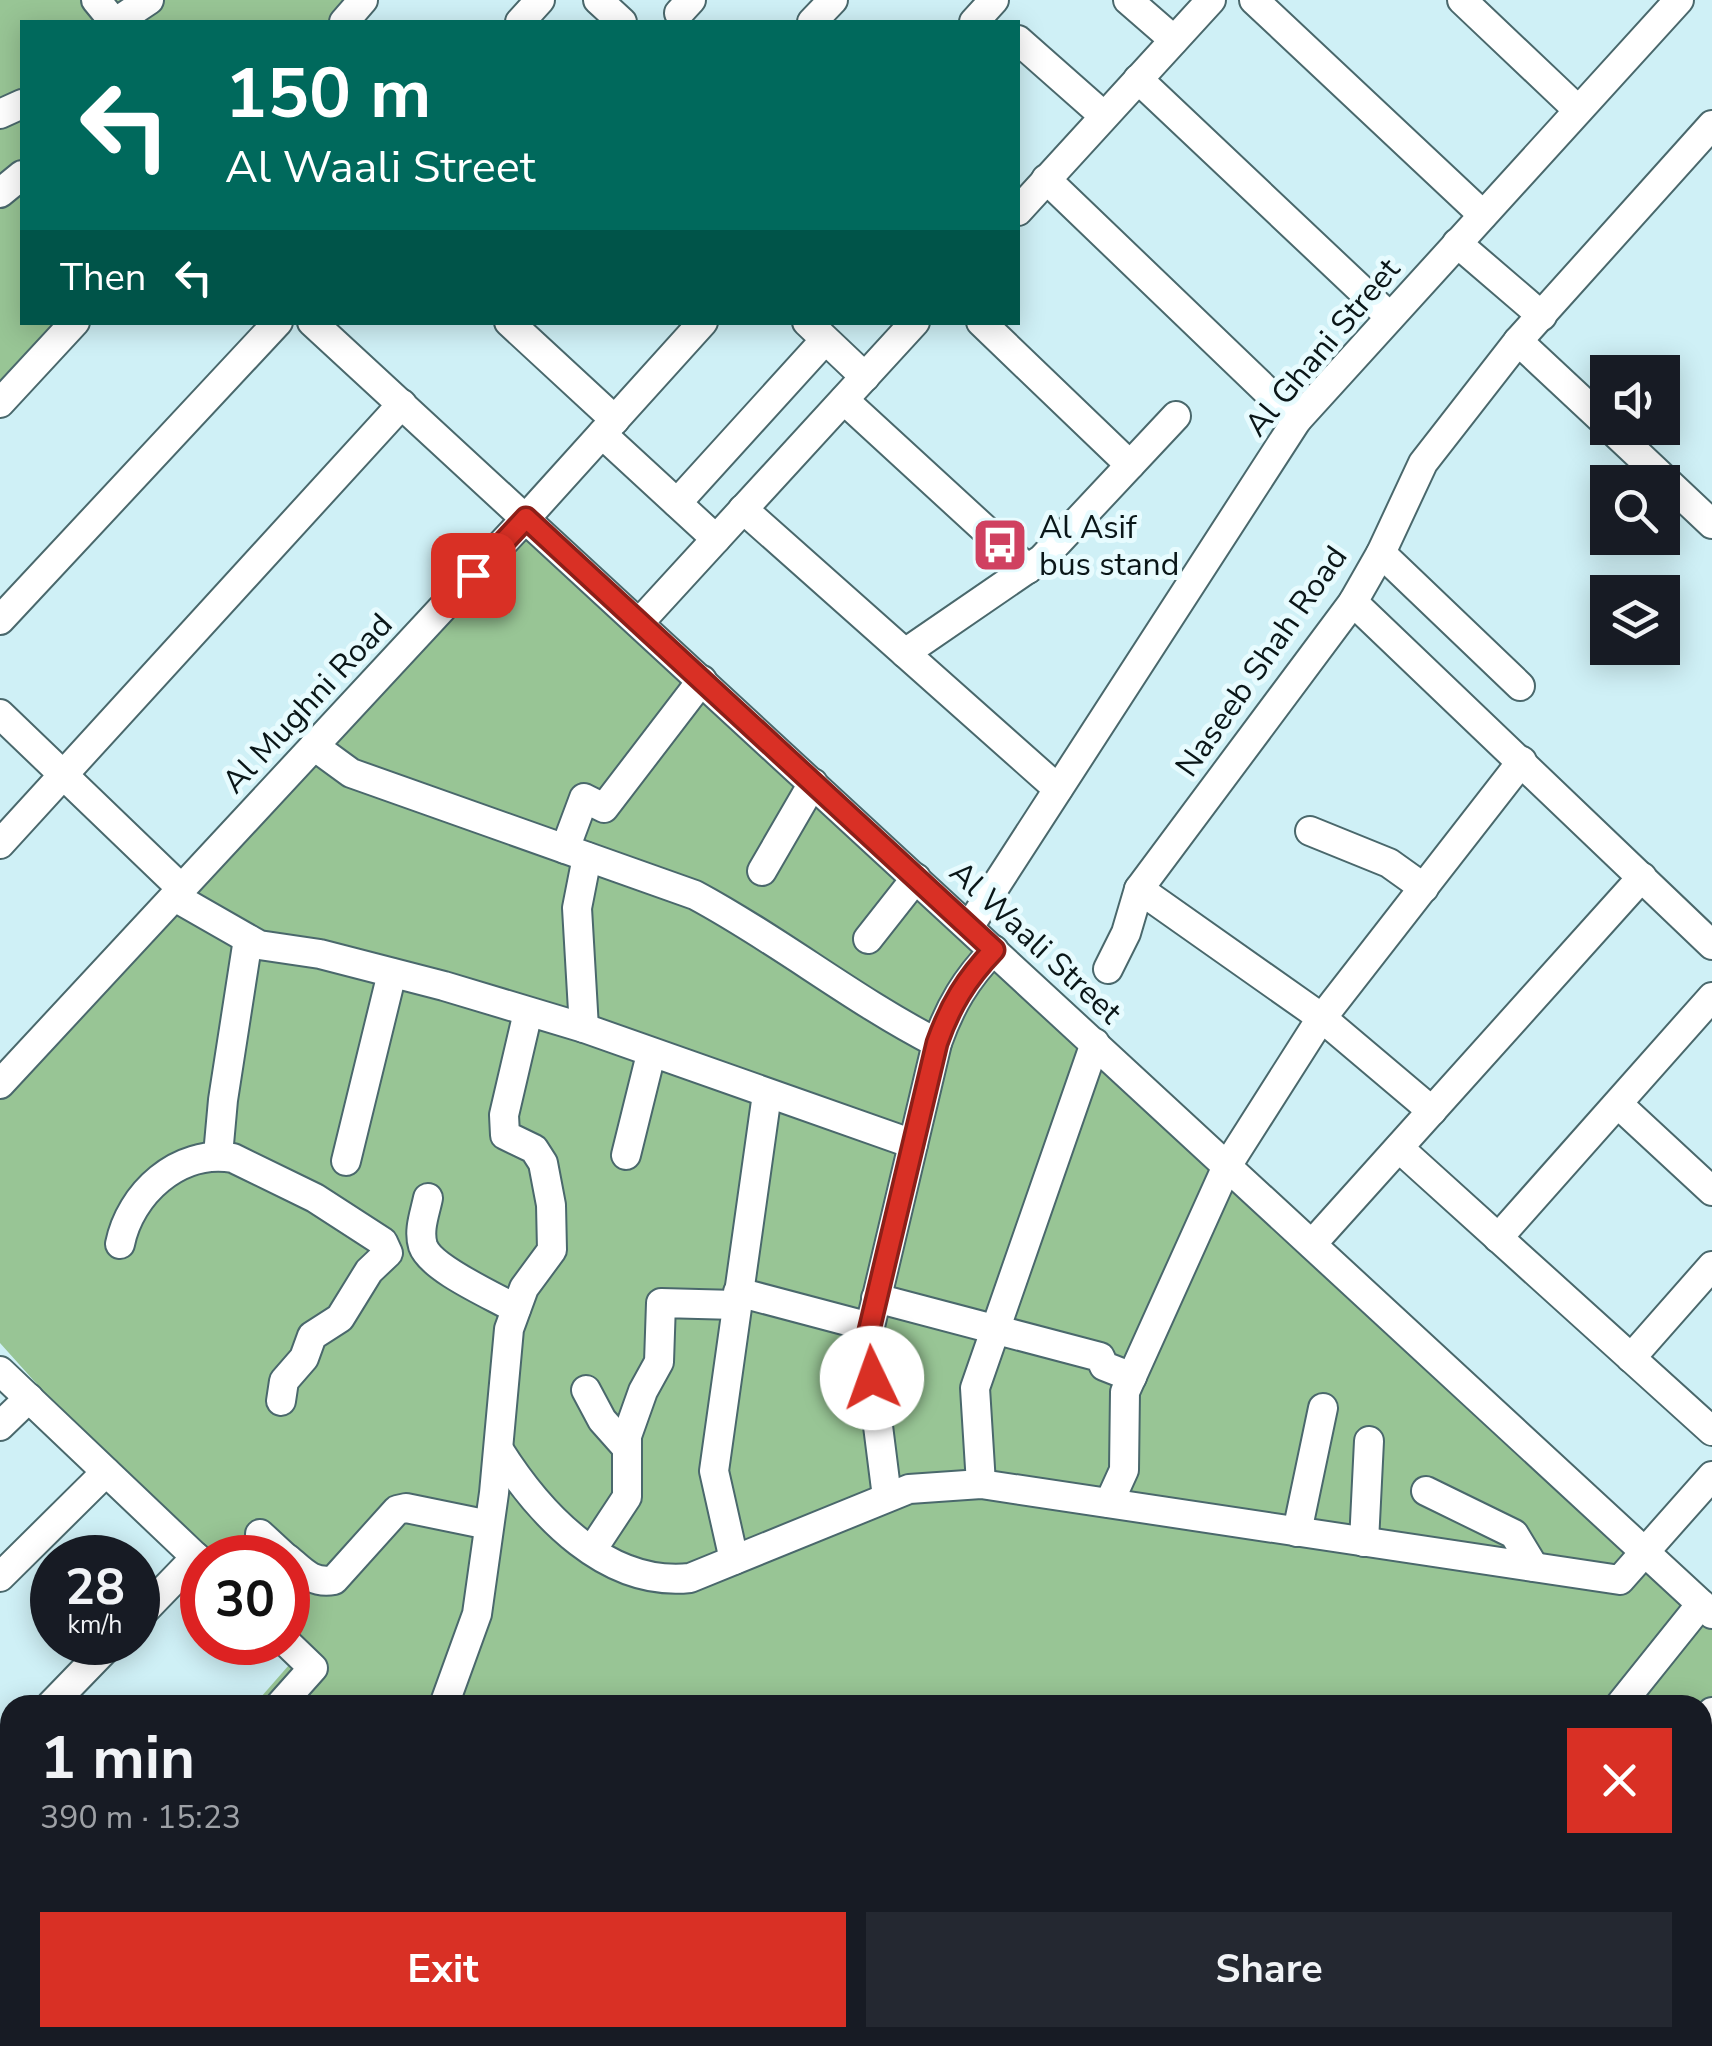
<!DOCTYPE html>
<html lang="en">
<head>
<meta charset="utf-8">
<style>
  body { margin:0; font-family:"Nunito Sans",sans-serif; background:#242831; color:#f1f3f6; height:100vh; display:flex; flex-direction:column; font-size:38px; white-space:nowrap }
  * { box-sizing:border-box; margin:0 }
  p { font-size:32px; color:#9ea1a6 }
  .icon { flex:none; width:55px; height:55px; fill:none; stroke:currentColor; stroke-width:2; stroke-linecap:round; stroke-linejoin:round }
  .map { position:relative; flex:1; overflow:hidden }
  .panel { position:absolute; left:0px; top:1695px; width:1712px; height:352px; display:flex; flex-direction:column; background:#171b24; border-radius:30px 30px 0 0; box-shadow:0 5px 25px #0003 }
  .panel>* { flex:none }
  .hud { position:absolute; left:20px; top:20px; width:1000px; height:305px; border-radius:0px; box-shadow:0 5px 25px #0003; background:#00695c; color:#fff; overflow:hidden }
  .controls { position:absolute; left:1590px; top:355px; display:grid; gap:20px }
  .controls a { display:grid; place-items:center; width:90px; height:90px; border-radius:0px; background:#171b24; box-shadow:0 5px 25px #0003; font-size:50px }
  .speed { position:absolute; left:30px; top:1535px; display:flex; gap:20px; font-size:50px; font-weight:700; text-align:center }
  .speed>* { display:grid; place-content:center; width:130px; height:130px; border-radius:50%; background:#171b24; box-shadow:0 5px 25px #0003; line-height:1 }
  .speed small { font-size:25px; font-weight:400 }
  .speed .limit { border:15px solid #d22; background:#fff; color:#111 }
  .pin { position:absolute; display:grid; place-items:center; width:85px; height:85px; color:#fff; margin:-42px; border-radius:20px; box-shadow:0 5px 15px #0006 }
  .me { position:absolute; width:110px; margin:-55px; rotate:357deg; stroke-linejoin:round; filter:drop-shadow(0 0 8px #0008) }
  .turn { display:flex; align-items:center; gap:35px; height:210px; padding:0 40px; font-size:45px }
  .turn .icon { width:130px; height:130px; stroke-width:2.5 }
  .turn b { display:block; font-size:70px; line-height:85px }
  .then { display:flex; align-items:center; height:95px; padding:0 40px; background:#0003; gap:20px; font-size:38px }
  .round { display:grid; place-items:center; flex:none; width:105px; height:105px; border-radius:0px; background:#242831 }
  .head { display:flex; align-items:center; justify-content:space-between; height:170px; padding:0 40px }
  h1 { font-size:60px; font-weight:700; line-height:75px }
  .action { display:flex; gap:20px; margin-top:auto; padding:20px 40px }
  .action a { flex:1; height:115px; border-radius:0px; background:#d93025; color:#fff; font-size:40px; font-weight:700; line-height:115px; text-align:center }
  .action a+a { background:#242831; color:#f1f3f6 }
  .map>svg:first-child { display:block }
  .green { fill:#98c595 }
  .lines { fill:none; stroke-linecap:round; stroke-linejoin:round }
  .minor-casing { stroke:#4a686c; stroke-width:32 }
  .minor { stroke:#fff; stroke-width:28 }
  .route-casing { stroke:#8d1f18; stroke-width:25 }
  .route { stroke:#d93025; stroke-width:18 }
  .labels { text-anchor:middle; stroke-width:10; stroke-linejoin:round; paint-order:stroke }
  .street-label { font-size:32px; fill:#0a1618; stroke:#e7fbfe }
  .poi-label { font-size:32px; fill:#0a1618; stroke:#e7fbfe; text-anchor:start }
</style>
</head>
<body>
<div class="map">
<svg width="1712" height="2046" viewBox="0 0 1712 2046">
  <rect width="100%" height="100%" fill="#cff0f6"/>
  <g class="green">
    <path d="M0,0H356L335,22H22V322L56,323L0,383Z"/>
    <path d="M526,518L1712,1613V2046H0V2002L10,1990V2038H1702V1705H254L289,1665L270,1643L288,1642V1558H202V1568L0,1343V1083Z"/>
  </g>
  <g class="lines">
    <g class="minor-casing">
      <g id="minor">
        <path d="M96,0L114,22"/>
        <path d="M598,0L622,22"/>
        <path d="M1128,0L1174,40"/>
        <path d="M1254,0L1483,215"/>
        <path d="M1462,0L1578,110"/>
        <path d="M679,13L691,0"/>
        <path d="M116,22L149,0"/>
        <path d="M344,22L363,0"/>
        <path d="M520,22L540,0"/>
        <path d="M812,22L833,0"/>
        <path d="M974,22L994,0"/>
        <path d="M1018,40L1104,116"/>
        <path d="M1138,79L1390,317"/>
        <path d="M0,114L22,104"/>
        <path d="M1046,179L1297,420"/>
        <path d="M0,193L22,175"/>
        <path d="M1018,211L1211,0"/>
        <path d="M1457,243L1542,316"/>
        <path d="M312,322L1712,1614"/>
        <path d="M509,322L615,420"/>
        <path d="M807,322L865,377"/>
        <path d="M981,322L1130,465"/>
        <path d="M1518,341L1608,425"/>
        <path d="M844,400L1028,569"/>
        <path d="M0,403L75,322"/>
        <path d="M1610,428L1712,524"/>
        <path d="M602,434L716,539"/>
        <path d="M677,503L825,340"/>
        <path d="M743,509L1058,789"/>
        <path d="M1381,553L1520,686"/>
        <path d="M1353,602L1712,945"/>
        <path d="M0,620L278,322"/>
        <path d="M639,623L915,322"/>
        <path d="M905,653L1042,559L1176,416"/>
        <path d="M0,714L182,889"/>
        <path d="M314,746L351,773L695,895C779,940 853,1000 937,1043"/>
        <path d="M1310,831L1389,863L1424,888"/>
        <path d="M0,844L402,404"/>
        <path d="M565,849L584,798L604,808L702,680"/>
        <path d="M762,871L813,783"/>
        <path d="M1139,889L1322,1018L1432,1111"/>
        <path d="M175,897L259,945L320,954L444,986L584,1028L913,1144"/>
        <path d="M969,927L1297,420L1679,0"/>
        <path d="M868,939L916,878"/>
        <path d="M1108,969L1126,933L1139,889L1353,602L1381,553L1423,463L1518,341L1712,125"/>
        <path d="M584,1028L577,908L587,857"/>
        <path d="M0,1084L526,518L703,322"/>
        <path d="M1618,1104L1712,1191"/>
        <path d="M1399,1148L1712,1431"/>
        <path d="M218,1155L223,1100L248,939"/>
        <path d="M626,1155L651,1054"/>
        <path d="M346,1161L392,973"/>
        <path d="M428,1198C425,1213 418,1230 423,1246C431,1269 494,1296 516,1309"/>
        <path d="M1498,1238L1712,997"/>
        <path d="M120,1244C130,1194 178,1149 233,1158L315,1198L383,1242L388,1253L369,1271L340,1318L312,1336L304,1358L284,1381L281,1401"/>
        <path d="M1312,1244L1642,877"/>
        <path d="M738,1292L870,1327"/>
        <path d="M876,1298L1100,1357L1104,1366L1132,1377"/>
        <path d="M1631,1358L1712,1266"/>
        <path d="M0,1371L202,1563"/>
        <path d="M586,1390L602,1420L626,1447"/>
        <path d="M0,1426L29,1398"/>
        <path d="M499,1450C540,1515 607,1587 690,1578L909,1489L981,1484L1620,1580L1712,1476"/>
        <path d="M981,1484L975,1388L1095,1043"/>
        <path d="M1426,1491L1514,1534L1534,1567"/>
        <path d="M887,1497L867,1339L937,1043C950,1006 966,979 994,950"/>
        <path d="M1109,1503L1124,1470L1125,1392L1227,1166L1318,1023L1522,761"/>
        <path d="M1297,1532L1323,1408"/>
        <path d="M260,1534L286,1558"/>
        <path d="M1364,1542L1369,1441"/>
        <path d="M592,1550L627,1497V1436L643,1391L659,1362L661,1303L736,1305"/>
        <path d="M288,1559C303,1572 313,1584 334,1580L397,1510L406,1508L489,1525"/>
        <path d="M734,1560L714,1471L767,1094"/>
        <path d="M0,1577L106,1472"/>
        <path d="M138,1617L196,1557"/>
        <path d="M51,1705L112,1642"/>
        <path d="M280,1705L313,1668L286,1642"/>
        <path d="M444,1705L477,1614L494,1493L509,1329L524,1288L552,1250L551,1205L543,1163L534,1149L505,1135L504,1115L528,1012"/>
        <path d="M1620,1705L1701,1604"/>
        <path d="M1702,1723L1712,1712"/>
        <path d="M0,1757L10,1747"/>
        <path d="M1702,1872L1712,1881"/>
        <path d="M0,1921L10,1931"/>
        <path d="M0,2008L10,1997"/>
        <path d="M1702,2018L1712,2027"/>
        <path d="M320,2038L324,2046"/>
        <path d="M391,2038L393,2046"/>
        <path d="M814,2038L815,2046"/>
        <path d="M879,2038V2046"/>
        <path d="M1497,2038L1504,2046"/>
        <path d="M1580,2038L1589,2046"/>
        <path d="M63,2046L67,2038"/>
        <path d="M505,2046V2038"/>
        <path d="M616,2046L617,2038"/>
        <path d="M707,2046V2038"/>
        <path d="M993,2046L995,2038"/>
        <path d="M1320,2046L1344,2038"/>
      </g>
    </g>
    <use href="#minor" class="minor"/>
  </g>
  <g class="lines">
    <g class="route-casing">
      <path id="route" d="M473,575L526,518L994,950C966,979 950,1006 937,1043L867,1339L872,1378"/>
    </g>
    <use href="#route" class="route"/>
  </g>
  <defs>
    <g id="bus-square" transform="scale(2.875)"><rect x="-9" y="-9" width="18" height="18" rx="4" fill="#d04160" stroke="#e7fbfe"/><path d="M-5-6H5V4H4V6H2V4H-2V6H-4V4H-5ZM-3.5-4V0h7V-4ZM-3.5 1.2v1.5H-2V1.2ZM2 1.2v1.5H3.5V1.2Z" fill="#fff"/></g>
  </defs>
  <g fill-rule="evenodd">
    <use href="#bus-square" x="1000" y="545"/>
  </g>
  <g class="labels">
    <g class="street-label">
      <text transform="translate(1322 347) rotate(-50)" y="11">Al Ghani Street</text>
      <text transform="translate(1261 661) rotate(-55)" y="11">Naseeb Shah Road</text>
      <text transform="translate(307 703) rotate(-47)" y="11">Al Mughni Road</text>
      <text transform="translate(1036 942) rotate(43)" y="11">Al Waali Street</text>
    </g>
    <g class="poi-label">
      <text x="1039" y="538">Al Asif<tspan x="1039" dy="37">bus stand</tspan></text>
    </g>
  </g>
</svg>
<div class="controls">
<a><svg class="icon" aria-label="sound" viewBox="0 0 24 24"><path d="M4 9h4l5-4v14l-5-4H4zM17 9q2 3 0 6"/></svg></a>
<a><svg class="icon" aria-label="search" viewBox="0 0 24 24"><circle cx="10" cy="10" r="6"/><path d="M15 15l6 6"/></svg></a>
<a><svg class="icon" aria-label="layers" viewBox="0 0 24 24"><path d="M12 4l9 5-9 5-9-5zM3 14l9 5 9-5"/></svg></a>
</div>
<div class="speed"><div>28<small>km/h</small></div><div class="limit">30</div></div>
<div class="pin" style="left:473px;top:575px;background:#d93025"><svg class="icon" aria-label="arrive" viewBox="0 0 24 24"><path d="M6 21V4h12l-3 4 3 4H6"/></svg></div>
<svg class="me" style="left:872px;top:1378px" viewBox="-20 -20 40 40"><circle r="19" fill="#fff"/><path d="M0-13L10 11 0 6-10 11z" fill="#d93025"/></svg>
<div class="hud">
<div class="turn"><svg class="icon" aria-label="left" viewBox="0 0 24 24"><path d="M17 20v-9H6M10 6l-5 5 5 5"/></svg><div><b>150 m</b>Al Waali Street</div></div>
<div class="then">Then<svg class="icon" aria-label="left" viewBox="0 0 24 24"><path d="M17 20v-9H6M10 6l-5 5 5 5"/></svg></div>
</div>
<section class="panel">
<div class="head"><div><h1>1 min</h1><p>390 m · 15:23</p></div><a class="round" style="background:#d93025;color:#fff"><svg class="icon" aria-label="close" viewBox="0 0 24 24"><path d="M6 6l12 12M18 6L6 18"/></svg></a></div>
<div class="action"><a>Exit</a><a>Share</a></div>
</section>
</div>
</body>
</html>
